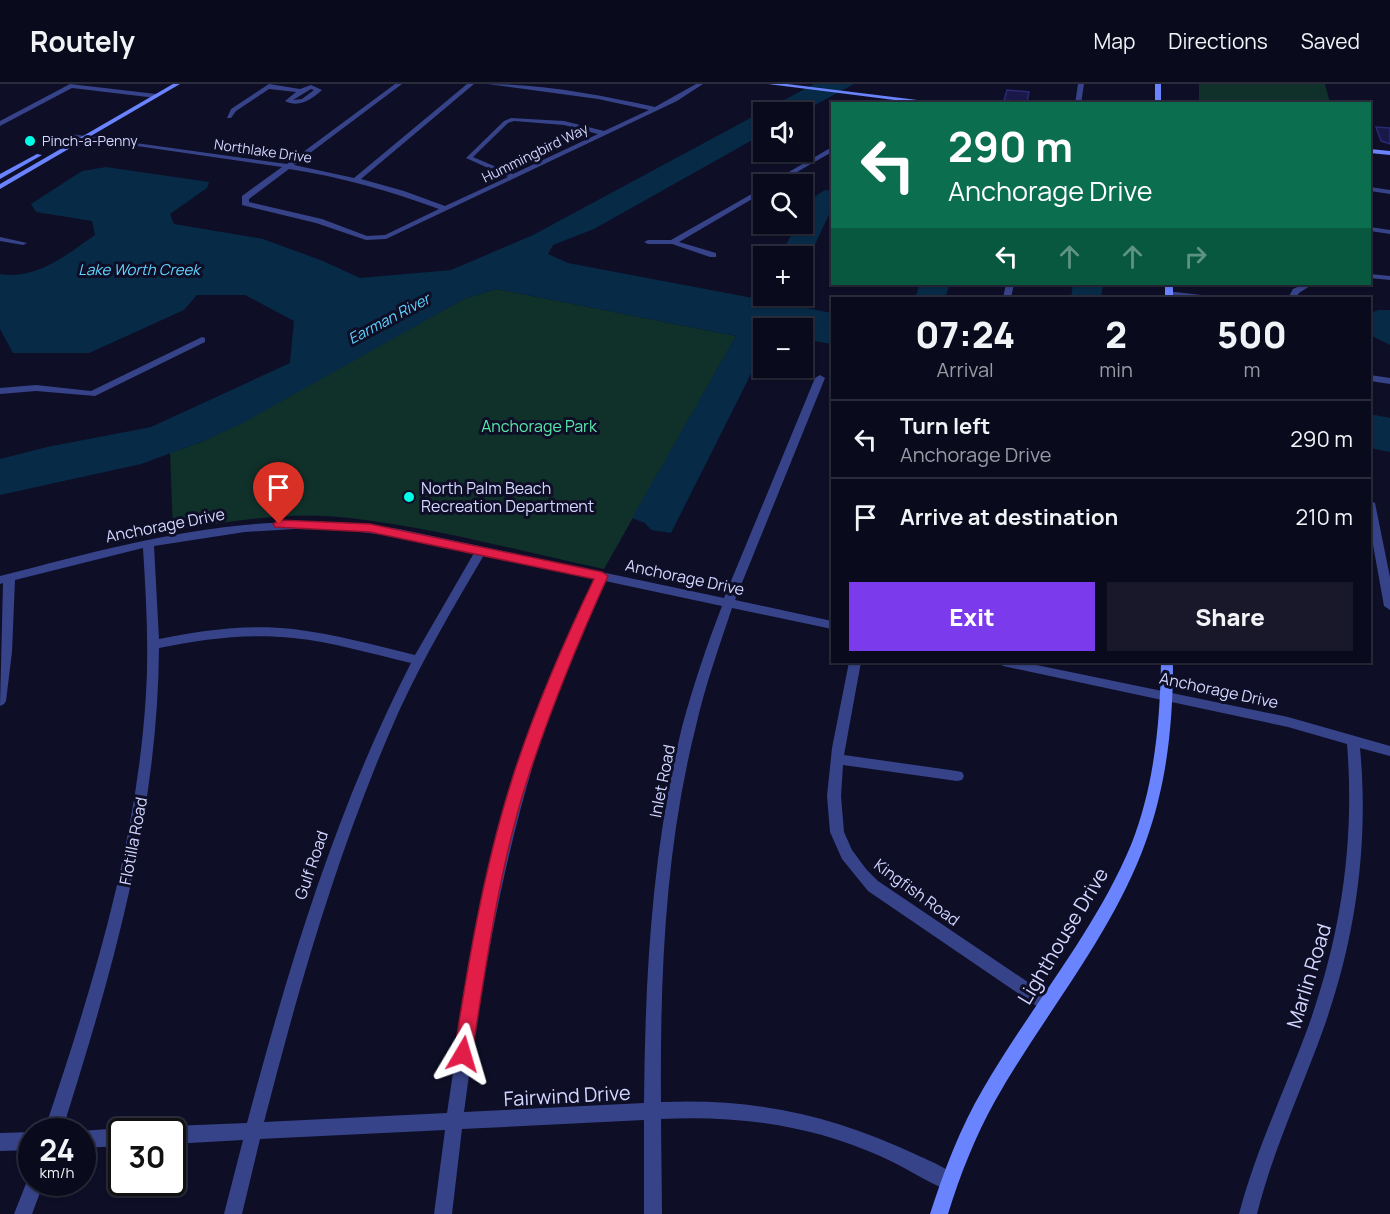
<!DOCTYPE html>
<html lang="en">
<head>
<meta charset="utf-8">
<style>
  body { margin:0; font-family:Manrope,sans-serif; background:#18182a; color:#f1f3f6; height:100vh; display:flex; flex-direction:column; font-size:22px; white-space:nowrap }
  * { box-sizing:border-box; margin:0 }
  p { font-size:20px; color:#999aa4 }
  .icon { flex:none; width:33px; height:33px; fill:none; stroke:currentColor; stroke-width:2; stroke-linecap:round; stroke-linejoin:round }
  .map { position:relative; flex:1; overflow:hidden }
  .sheet { position:absolute; left:831px; top:213px; width:540px; height:366px; display:flex; flex-direction:column; background:#0a0a1d; border-radius:0px; box-shadow:0 2px 4px #0004,0 0 0 2px #2a2b3b }
  .sheet>* { flex:none }
  .hud { position:absolute; left:831px; top:18px; width:540px; height:183px; border-radius:0px; box-shadow:0 2px 4px #0004,0 0 0 2px #2a2b3b; background:#0b6e4f; color:#fff; overflow:hidden }
  .controls { position:absolute; left:753px; top:18px; display:grid; gap:12px }
  .controls a { display:grid; place-items:center; width:60px; height:60px; border-radius:0px; background:#0a0a1d; box-shadow:0 2px 4px #0004,0 0 0 2px #2a2b3b; font-size:30px }
  .speed { position:absolute; left:18px; top:1034px; display:flex; gap:12px; font-size:30px; font-weight:700; text-align:center }
  .speed>* { display:grid; place-content:center; width:78px; height:78px; border-radius:50%; background:#0a0a1d; box-shadow:0 2px 4px #0004,0 0 0 2px #2a2b3b; line-height:1 }
  .speed small { font-size:15px; font-weight:400 }
  .speed .limit { border:3px solid #111; border-radius:9px; background:#fff; color:#111 }
  .pin { position:absolute; display:grid; place-items:center; width:51px; height:51px; color:#fff; margin:-62px -26px; border-radius:50% 50% 50% 0; rotate:-45deg; box-shadow:0 0 6px #0007 }
  .pin .icon { rotate:45deg }
  .me { position:absolute; width:66px; margin:-33px; rotate:7deg; stroke-linejoin:round; filter:drop-shadow(0 0 4px #0008) }
  .turn { display:flex; align-items:center; gap:21px; height:126px; padding:0 18px; font-size:27px }
  .turn .icon { width:78px; height:78px; stroke-width:2.5 }
  .turn b { display:block; font-size:42px; line-height:51px }
  .lanes { display:flex; align-items:center; height:57px; padding:0 18px; background:#0003; justify-content:center; gap:30px; direction:ltr }
  .lanes .off { opacity:.35 }
  .eta { display:flex; justify-content:space-evenly; align-items:center; height:102px; text-align:center }
  .eta b { font-size:36px; font-weight:800; line-height:42px }
  .primary-button { display:flex; gap:12px; margin-top:auto; padding:12px 18px }
  .primary-button a { flex:1; height:69px; border-radius:0px; background:#7c3aed; color:#fff; font-size:24px; font-weight:800; line-height:69px; text-align:center }
  .primary-button a+a { background:#18182a; color:#f1f3f6 }
  ul { padding:0; list-style:none }
  li { display:flex; align-items:center; gap:18px; height:78px; padding:0 18px; border-top:2px solid #2a2b3b }
  li div { flex:1 }
  li b { display:block; font-size:22px }
  li em { font-style:normal }
  header { display:flex; align-items:center; gap:36px; box-sizing:border-box; height:84px; padding:0 30px; background:#0a0a1d; border-bottom:2px solid #2a2b3b }
  header strong { font-size:28px }
  nav { display:flex; gap:33px; margin-inline-start:auto; font-size:21px }
  .map>svg:first-child { display:block }
  .green { fill:#10312a }
  .water { fill:#072a46 }
  .building { fill:#191949; stroke:#2a2976; stroke-width:1.5 }
  .lines { fill:none; stroke-linecap:round; stroke-linejoin:round }
  .street { fill:#364388; fill-rule:evenodd }
  .secondary { fill:#6a83ff; fill-rule:evenodd }
  .route { fill:#e11d48; stroke:#92132f; stroke-width:1.5 }
  .poi-dot { fill:#00fee6; stroke:#0e0e27; stroke-width:2 }
  .labels { text-anchor:middle; stroke-width:6; stroke-linejoin:round; paint-order:stroke }
  .far-poi-label { font-size:14px; fill:#d3d7ff; stroke:#0e0e27; text-anchor:start }
  .far-street-label { font-size:14px; fill:#d3d7ff; stroke:#0e0e27 }
  .far-water-label { font-size:15px; font-style:italic; fill:#61d5ff; stroke:#0e0e27 }
  .park-label { font-size:16px; fill:#58e7a7; stroke:#0e0e27 }
  .poi-label { font-size:16px; fill:#d3d7ff; stroke:#0e0e27; text-anchor:start }
  .street-label { font-size:16px; fill:#d3d7ff; stroke:#0e0e27 }
  .near-street-label { font-size:20px; fill:#d3d7ff; stroke:#0e0e27 }
</style>
</head>
<body>
<header>
<strong>Routely</strong>
<nav><a>Map</a><a>Directions</a><a>Saved</a></nav>
</header>
<div class="map">
<svg width="1390" height="1130" viewBox="0 0 1390 1130">
  <rect width="100%" height="100%" fill="#0e0e27"/>
  <g class="green">
    <path d="M1199,0H1325L1330,19H1199Z"/>
    <path d="M496,205L736,252L604,485C513,466 420,439 327,432C276,429 224,439 173,446L170,369L204,357L464,215Z"/>
  </g>
  <g class="water">
    <path d="M814,0H854L802,28H764L763,50L594,145L553,161L548,170L568,179L758,215L763,204L764,212H790L786,220L832,229V260L803,255L802,244H764L763,266L671,449L651,446L645,439L632,434L736,252L496,205L464,215L243,339L204,357L141,380L0,411V375L47,363L151,343L290,279L294,237L245,211H197L184,226L89,269H13L0,245V190C37,196 66,171 95,151L92,137L36,128L31,120L82,87L106,83L209,98L207,104L170,130L174,140L263,155L323,177L360,194L451,186L533,151Z"/>
    <path d="M825,106L832,107V124L803,186L802,172H780L797,140H802C802,122 811,114 825,106Z"/>
    <path d="M920,200H950L945,214H915Z"/>
    <path d="M1073,200H1103L1101,214H1071Z"/>
    <path d="M1379,226H1390V261L1370,251V229Z"/>
    <path d="M1370,330L1390,334V368L1370,364Z"/>
  </g>
  <g class="building">
    <path d="M1007,6L1029,8L1027,18L1004,16Z"/>
    <path d="M1376,43L1390,44V60L1381,57Z"/>
  </g>
  <g class="lines">
    <g class="street">
      <path d="M70,0L156,10L159,12L156,14L72,4L0,42V37Z"/>
      <path d="M269,0L300,5L311,1L322,6C311,16 299,24 285,17L296,8L269,5L236,27L231,34H227L231,25ZM311,5L314,6L302,15L293,16Z"/>
      <path d="M395,0H402L294,81L354,94L467,0H474L361,95L404,107L445,122L508,93L466,74L504,37L511,34L564,37L604,47L649,26L598,15L487,0C543,0 600,11 655,23L696,0H703L677,17L386,155L366,156L316,139L242,121V112L282,83L68,52L71,50L287,80ZM514,37L564,41L598,50L513,90L473,73L508,39ZM289,85C341,93 390,107 439,125L385,151L367,152L322,135L249,118V115Z"/>
      <path d="M1078,0H1084L1081,20H1075Z"/>
      <path d="M832,63V68L776,100H768Z"/>
      <path d="M764,103V108L679,158L716,169V173H710L672,160H648L644,158L648,156H671Z"/>
      <path d="M1370,103L1390,106V110L1370,107Z"/>
      <path d="M1370,143L1390,146V150L1370,147Z"/>
      <path d="M0,153L27,159L23,161L0,157Z"/>
      <path d="M1370,190L1390,192V196L1370,194Z"/>
      <path d="M1006,200H1014L1011,214H1003Z"/>
      <path d="M1304,200H1313L1299,209L1296,214H1288L1293,205Z"/>
      <path d="M1166,207L1210,212L1214,214H1194L1169,211H1166Z"/>
      <path d="M202,253L205,254V258L95,312L36,307L0,310V304L36,301L91,307Z"/>
      <path d="M820,291L825,294L735,516L832,537V545L732,524C719,563 705,602 696,642C665,764 660,892 661,1018C754,1014 833,1031 917,1071C929,1077 953,1085 958,1098L955,1104L949,1107C925,1097 903,1082 880,1072C811,1041 736,1031 661,1035L662,1130H644V1036L462,1045L452,1130H434L445,1046L260,1055L242,1130H224L243,1056L172,1060V1047H165L172,1042L247,1039C289,881 336,725 411,579C372,570 333,558 293,554C248,549 203,555 159,564C158,731 112,889 62,1047H44C92,905 137,760 146,610C149,561 146,513 143,464L15,496L12,568L6,617L4,620L0,622L3,499L0,500V492C97,467 193,440 294,438C330,437 364,442 399,445L724,514L815,294ZM295,445L346,446L399,453L474,469L415,571C375,561 334,550 293,545C248,540 203,546 159,555L154,462L245,448ZM484,471L595,495C572,544 550,594 531,646C487,769 466,900 447,1029L264,1038C300,898 340,759 399,627C424,573 454,522 484,471ZM605,497L722,522C707,561 693,602 682,643C652,766 645,893 644,1019L464,1028C481,899 503,772 543,649C560,596 583,547 605,497Z"/>
      <path d="M1370,291L1390,294V300L1370,297Z"/>
      <path d="M1370,416L1375,419L1390,493V526L1384,522L1370,444Z"/>
      <path d="M849,578H861L844,671L957,687L962,688L964,692L962,696L957,697L843,681L841,712L844,748L852,766L866,785L878,797L1053,915L1055,920L1053,925L1047,928L1041,925L868,807L842,775L830,748L827,712L832,664Z"/>
      <path d="M997,578H1022L1288,633L1390,662V672L1360,664C1369,760 1356,854 1323,946C1301,1007 1273,1066 1257,1130H1239C1256,1066 1284,1008 1307,946C1341,853 1355,758 1347,660L1288,643L1003,582Z"/>
      <path d="M122,1044L128,1047H122V1062L82,1064V1047H81Z"/>
      <path d="M32,1048V1066L0,1067V1049Z"/>
      <path d="M32,1091V1098H44L32,1130H14L29,1092Z"/>
    </g>
    <g class="secondary">
      <path d="M173,0H180L0,105V100Z"/>
      <path d="M768,0H787L950,20H926Z"/>
      <rect x="1155" y="0" width="6" height="20"/>
      <path d="M1370,65L1390,67V71L1370,69Z"/>
      <path d="M37,70L42,71L0,95V90Z"/>
      <rect x="1165" y="200" width="8" height="14"/>
      <path d="M1161,578H1173C1173,639 1167,699 1146,757C1112,852 1044,930 995,1017C975,1053 960,1091 948,1130H930C944,1087 960,1044 983,1005C1031,922 1094,849 1131,761C1154,703 1160,640 1161,578Z"/>
    </g>
  </g>
  <path class="route" d="M279,436L370,440L602,488L608,492C577,560 549,629 526,700C499,786 486,881 472,970L469,976L463,979L456,976L454,970C468,880 483,789 510,702C532,630 562,562 594,495L370,448L275,443L273,440Z"/>
  <g class="poi-dot">
    <circle cx="30" cy="57" r="6"/>
    <circle cx="409" cy="413" r="6"/>
  </g>
  <g class="labels">
    <g class="far-poi-label">
      <text x="42" y="62">Pinch-a-Penny</text>
    </g>
    <g class="far-street-label">
      <text transform="translate(263 67) rotate(8)" y="5">Northlake Drive</text>
      <text transform="translate(535 69) rotate(-26)" y="5">Hummingbird Way</text>
    </g>
    <g class="far-water-label">
      <text x="139" y="191">Lake Worth Creek</text>
      <text transform="translate(389 235) rotate(-28)" y="5">Earman River</text>
    </g>
    <g class="park-label">
      <text x="539" y="348">Anchorage Park</text>
    </g>
    <g class="poi-label">
      <text x="421" y="410">North Palm Beach<tspan x="421" dy="18">Recreation Department</tspan></text>
    </g>
    <g class="street-label">
      <text transform="translate(165 441) rotate(-11)" y="6">Anchorage Drive</text>
      <text transform="translate(685 493) rotate(12)" y="6">Anchorage Drive</text>
      <text transform="translate(1219 606) rotate(12)" y="6">Anchorage Drive</text>
      <text transform="translate(662 697) rotate(-79)" y="6">Inlet Road</text>
      <text transform="translate(133 757) rotate(-79)" y="6">Flotilla Road</text>
      <text transform="translate(311 781) rotate(-71)" y="6">Gulf Road</text>
      <text transform="translate(917 808) rotate(36)" y="6">Kingfish Road</text>
    </g>
    <g class="near-street-label">
      <text transform="translate(1063 852) rotate(-59)" y="7">Lighthouse Drive</text>
      <text transform="translate(1309 892) rotate(-73)" y="7">Marlin Road</text>
      <text transform="translate(567 1012) rotate(-3)" y="7">Fairwind Drive</text>
    </g>
  </g>
</svg>
<div class="controls">
<a><svg class="icon" aria-label="sound" viewBox="0 0 24 24"><path d="M4 9h4l5-4v14l-5-4H4zM17 9q2 3 0 6"/></svg></a>
<a><svg class="icon" aria-label="search" viewBox="0 0 24 24"><circle cx="10" cy="10" r="6"/><path d="M15 15l6 6"/></svg></a>
<a>+</a>
<a>−</a>
</div>
<div class="speed"><div>24<small>km/h</small></div><div class="limit">30</div></div>
<div class="pin" style="left:279px;top:440px;background:#d93025"><svg class="icon" aria-label="arrive" viewBox="0 0 24 24"><path d="M6 21V4h12l-3 4 3 4H6"/></svg></div>
<svg class="me" style="left:463px;top:970px" viewBox="-20 -20 40 40"><path d="M0-17L14 15 0 8-14 15z" fill="#e11d48" stroke="#fff" stroke-width="4"/></svg>
<div class="hud">
<div class="turn"><svg class="icon" aria-label="left" viewBox="0 0 24 24"><path d="M17 20v-9H6M10 6l-5 5 5 5"/></svg><div><b>290 m</b>Anchorage Drive</div></div>
<div class="lanes"><svg class="icon" aria-label="left" viewBox="0 0 24 24"><path d="M17 20v-9H6M10 6l-5 5 5 5"/></svg><svg class="icon off" aria-label="ahead" viewBox="0 0 24 24"><path d="M12 20V5M6 11l6-6 6 6"/></svg><svg class="icon off" aria-label="ahead" viewBox="0 0 24 24"><path d="M12 20V5M6 11l6-6 6 6"/></svg><svg class="icon off" aria-label="right" viewBox="0 0 24 24"><path d="M7 20v-9h11M14 6l5 5-5 5"/></svg></div>
</div>
<section class="sheet">
<div class="eta">
<div><b>07:24</b><p>Arrival</p></div>
<div><b>2</b><p>min</p></div>
<div><b>500</b><p>m</p></div>
</div>
<ul>
<li><svg class="icon" aria-label="left" viewBox="0 0 24 24"><path d="M17 20v-9H6M10 6l-5 5 5 5"/></svg><div><b>Turn left</b><p>Anchorage Drive</p></div><em>290 m</em></li>
<li><svg class="icon" aria-label="arrive" viewBox="0 0 24 24"><path d="M6 21V4h12l-3 4 3 4H6"/></svg><div><b>Arrive at destination</b></div><em>210 m</em></li>
</ul>
<div class="primary-button"><a>Exit</a><a>Share</a></div>
</section>
</div>
</body>
</html>
